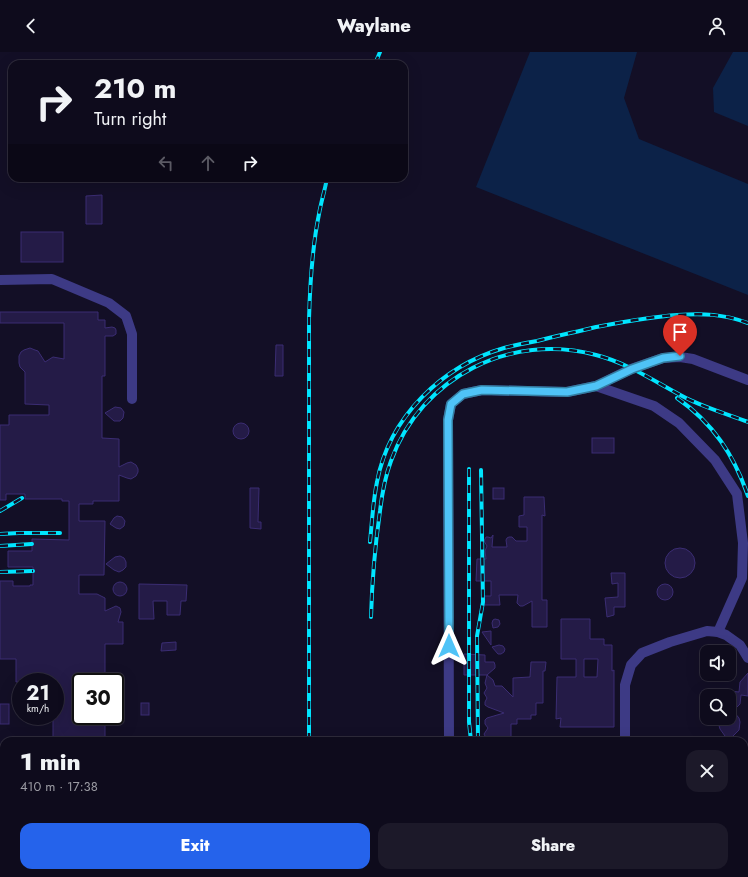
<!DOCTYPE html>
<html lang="en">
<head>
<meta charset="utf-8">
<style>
  body { margin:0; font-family:Jost,sans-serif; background:#1c1929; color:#f1f3f6; height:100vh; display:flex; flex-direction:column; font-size:15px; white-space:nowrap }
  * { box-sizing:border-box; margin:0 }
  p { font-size:13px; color:#9b9ba3 }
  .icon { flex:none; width:22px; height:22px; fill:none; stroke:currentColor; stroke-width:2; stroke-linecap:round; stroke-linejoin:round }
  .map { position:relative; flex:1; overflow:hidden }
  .details { position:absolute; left:0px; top:685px; width:748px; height:140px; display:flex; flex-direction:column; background:#0e0b1c; border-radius:12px 12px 0 0; box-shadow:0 4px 16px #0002,0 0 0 1px #2e2b3b }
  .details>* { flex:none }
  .top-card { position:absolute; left:8px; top:8px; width:400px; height:122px; border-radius:12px; box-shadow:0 4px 16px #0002,0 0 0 1px #2e2b3b; background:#0e0b1c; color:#f1f3f6; overflow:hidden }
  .tools { position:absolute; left:700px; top:593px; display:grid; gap:8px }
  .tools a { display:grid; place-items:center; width:36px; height:36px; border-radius:8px; background:#0e0b1c; box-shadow:0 4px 16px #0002,0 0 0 1px #2e2b3b; font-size:20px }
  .speed { position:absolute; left:12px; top:621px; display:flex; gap:8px; font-size:20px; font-weight:700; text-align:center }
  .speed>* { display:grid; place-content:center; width:52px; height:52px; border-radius:50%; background:#0e0b1c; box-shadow:0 4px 16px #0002,0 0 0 1px #2e2b3b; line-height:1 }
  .speed small { font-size:10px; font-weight:400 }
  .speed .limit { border:2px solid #111; border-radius:6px; background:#fff; color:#111 }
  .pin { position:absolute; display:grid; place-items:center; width:34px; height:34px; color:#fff; margin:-41px -17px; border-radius:50% 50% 50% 0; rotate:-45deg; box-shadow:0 0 4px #0007 }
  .pin .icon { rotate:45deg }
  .me { position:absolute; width:44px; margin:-22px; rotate:0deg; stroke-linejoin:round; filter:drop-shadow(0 0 3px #0008) }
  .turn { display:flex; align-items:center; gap:14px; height:84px; padding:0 20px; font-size:18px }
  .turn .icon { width:52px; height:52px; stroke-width:2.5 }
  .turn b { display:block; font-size:28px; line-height:34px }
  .lanes { display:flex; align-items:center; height:38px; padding:0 20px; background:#0003; justify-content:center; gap:20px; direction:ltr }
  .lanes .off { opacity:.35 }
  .round { display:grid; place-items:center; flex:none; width:42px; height:42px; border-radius:12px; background:#1c1929 }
  .summary { display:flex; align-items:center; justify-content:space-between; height:68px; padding:0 20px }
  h1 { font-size:24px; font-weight:800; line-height:30px }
  .cta { display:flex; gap:8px; margin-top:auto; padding:8px 20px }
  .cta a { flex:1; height:46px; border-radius:12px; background:#2563eb; color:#fff; font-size:16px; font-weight:800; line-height:46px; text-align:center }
  .cta a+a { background:#1c1929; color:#f1f3f6 }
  header { display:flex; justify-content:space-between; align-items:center; height:52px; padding:0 20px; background:#0e0b1c; font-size:18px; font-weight:800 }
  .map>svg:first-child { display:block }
  .water { fill:#0c2248 }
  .building { fill:#241b47; stroke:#3b2d73; fill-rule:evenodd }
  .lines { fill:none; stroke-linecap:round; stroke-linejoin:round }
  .minor { stroke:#3d3a85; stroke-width:10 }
  .rail-casing { stroke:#00e5ff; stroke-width:4 }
  .rail { stroke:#130f26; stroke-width:2.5; stroke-dasharray:8; stroke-linecap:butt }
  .route-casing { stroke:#337fa1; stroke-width:10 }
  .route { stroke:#4fc3f7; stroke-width:7 }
</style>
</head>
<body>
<header><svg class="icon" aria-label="back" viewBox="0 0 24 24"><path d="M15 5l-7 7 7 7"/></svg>Waylane<svg class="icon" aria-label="person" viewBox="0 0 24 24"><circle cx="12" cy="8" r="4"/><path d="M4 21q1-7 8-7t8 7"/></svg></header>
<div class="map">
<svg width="748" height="825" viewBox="0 0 748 825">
  <rect width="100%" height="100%" fill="#130f26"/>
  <g class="water">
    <path d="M530,0H637L624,46L639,87L748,132V243L476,135Z"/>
    <path d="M733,0H748V74L714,60L713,36Z"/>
  </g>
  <g class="building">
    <path d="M102,143V172H86V144Z"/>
    <rect x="21" y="180" width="42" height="30"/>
    <path d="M0,260H98V268H105V276L112,275L115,276L116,278V282L113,284H105V324H102V386L119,387V415L127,411L131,410L136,413L138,417V420L136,424L131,427L127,426L119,423V449H93V452H79V469H105L104,523H79V542H97L105,546V559L116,554L120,556L121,560L118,570H123V592H105V630H81V664H105V689H53V664H55V630H16V607H0V529H13V534H30V533H33V515H8V499H32V487L69,488V449H62V447H25V442H6V448H0V373H9V363H49V353L25,352V320L20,315L19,311V304L21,300L24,298L30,296L35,298L38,299L45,310L53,305L64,307V271H0Z"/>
    <path d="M276,293H283V324H275Z"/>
    <path d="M115,355L121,356L124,360L123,366L120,369H114L105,361Z"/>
    <circle cx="241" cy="379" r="8"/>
    <rect x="592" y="386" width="22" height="15"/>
    <path d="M250,436H259L258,470H261V477L250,476Z"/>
    <rect x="493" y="436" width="11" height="11"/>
    <path d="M524,445H544L545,464L542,463V548H547V575H532V549L523,554H520L517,551L518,543H499L500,553H484V544H491V529H476L477,507H486L485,499L487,494L484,489L486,485H488L491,486L493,483L492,495H507L506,488L507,486L509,485H512L516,489H527V475H519V464L524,463Z"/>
    <path d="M117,464L122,465L125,469L124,474L120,477L116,476L110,472L114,466Z"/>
    <circle cx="680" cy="511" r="15"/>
    <path d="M120,504L124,506L126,510V515L123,518L119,520L114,518L106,512L115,505Z"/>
    <path d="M611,521H625V555H614V563L607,565L605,546L618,545V531L612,532Z"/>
    <circle cx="120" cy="537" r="7"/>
    <path d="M139,532L187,533L186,549H181L180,563H167V549H153L154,567H139Z"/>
    <circle cx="665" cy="540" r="8"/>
    <path d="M495,567L499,568L500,572L498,575L493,576L492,571L493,568Z"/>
    <path d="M561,567H590V587H604V593H612V619L614,618V675H560L561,666L556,667L557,625H576V607H561ZM584,607H598L597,625H584Z"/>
    <path d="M491,579V593L482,580Z"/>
    <path d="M176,590V598L161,599L162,591Z"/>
    <path d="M499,593L503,594L505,597L504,600L501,602H498L492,595Z"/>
    <path d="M464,602L485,603V610H494L495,613V616L487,623H464Z"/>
    <path d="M531,610H546L545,619H543V651H536V663H531V667H517V672H511V686H492L489,687L486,686L484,682L488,676L485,672V668L487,666L504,661L488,655L485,653V650L487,646L484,641L487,636L485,631L487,623L493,628L495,634H502L513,645V626L530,625Z"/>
    <path d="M748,621V644L741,643L740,652L733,659L739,666L740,670L739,678L733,684L738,689H720L725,684L720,677L718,670L720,666H729V639L739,640L740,630Z"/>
    <rect x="141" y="651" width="8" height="12"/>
    <rect x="0" y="652" width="9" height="20"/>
  </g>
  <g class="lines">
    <g class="minor">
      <path d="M0,228L52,227L109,251L126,264L132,282V347"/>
      <path d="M596,334L654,354L679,371L715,408L737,442L743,491L742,526L718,580"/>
      <path d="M449,689L448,368L451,352L463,342L482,338L567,340L596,334L631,317L663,306L680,305L693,307L748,328"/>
      <path d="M625,689V633L631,613L642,601L670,590L707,579L718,580L726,583L740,593L748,606"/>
      <path d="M450,821V825"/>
      <path d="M625,825V821"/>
    </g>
    <g class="rail-casing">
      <g id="rail">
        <path d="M375,12L380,0"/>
        <path d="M677,346C713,371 734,403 748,444"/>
        <path d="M469,417V670L471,689"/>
        <path d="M0,459L22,446"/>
        <path d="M0,482L19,481H60"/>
        <path d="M370,490C372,470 373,449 377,430C389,365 442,314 504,296C515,293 526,291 537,289C556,284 576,280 596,275C623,270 649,265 677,263C703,261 723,262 748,271"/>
        <path d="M0,494L32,492"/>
        <path d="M0,520L33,519"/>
        <path d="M371,565C372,529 375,494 380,459C382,442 385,425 391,409C421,325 511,280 596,303C628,311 657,331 686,346C706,356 727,362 748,370"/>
        <path d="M309,689V267C310,232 312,196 319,162C321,150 325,138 327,126"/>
        <path d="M478,689L477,584L483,550L481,418"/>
        <path d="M309,825V821"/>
        <path d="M446,825L449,821"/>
        <path d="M515,825L529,821"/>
      </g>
    </g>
    <use href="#rail" class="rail"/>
  </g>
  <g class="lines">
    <g class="route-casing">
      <path id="route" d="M449,594L448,368L451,352L463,342L482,338L567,340L596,334L632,317L663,306L680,304"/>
    </g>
    <use href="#route" class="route"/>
  </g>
</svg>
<div class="tools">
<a><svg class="icon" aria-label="sound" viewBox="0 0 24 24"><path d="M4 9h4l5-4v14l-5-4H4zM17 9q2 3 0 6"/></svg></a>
<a><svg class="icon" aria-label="search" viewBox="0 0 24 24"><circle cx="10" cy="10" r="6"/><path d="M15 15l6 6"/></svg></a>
</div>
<div class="speed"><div>21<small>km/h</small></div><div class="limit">30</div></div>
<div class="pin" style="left:680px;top:304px;background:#d93025"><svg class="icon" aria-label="arrive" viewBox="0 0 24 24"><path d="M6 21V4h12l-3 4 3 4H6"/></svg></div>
<svg class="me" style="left:449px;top:594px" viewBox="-20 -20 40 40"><path d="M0-17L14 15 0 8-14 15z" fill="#4fc3f7" stroke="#fff" stroke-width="4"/></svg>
<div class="top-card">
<div class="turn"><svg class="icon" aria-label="right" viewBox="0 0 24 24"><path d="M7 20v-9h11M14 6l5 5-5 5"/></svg><div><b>210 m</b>Turn right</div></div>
<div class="lanes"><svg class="icon off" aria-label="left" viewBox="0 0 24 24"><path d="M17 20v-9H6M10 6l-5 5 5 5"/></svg><svg class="icon off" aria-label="ahead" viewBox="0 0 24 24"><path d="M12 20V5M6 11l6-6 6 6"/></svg><svg class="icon" aria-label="right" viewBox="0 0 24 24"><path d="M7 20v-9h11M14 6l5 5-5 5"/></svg></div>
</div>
<section class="details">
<div class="summary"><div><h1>1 min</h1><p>410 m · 17:38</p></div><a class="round"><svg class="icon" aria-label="close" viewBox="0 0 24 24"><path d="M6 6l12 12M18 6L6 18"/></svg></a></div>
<div class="cta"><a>Exit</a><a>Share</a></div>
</section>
</div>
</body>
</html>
